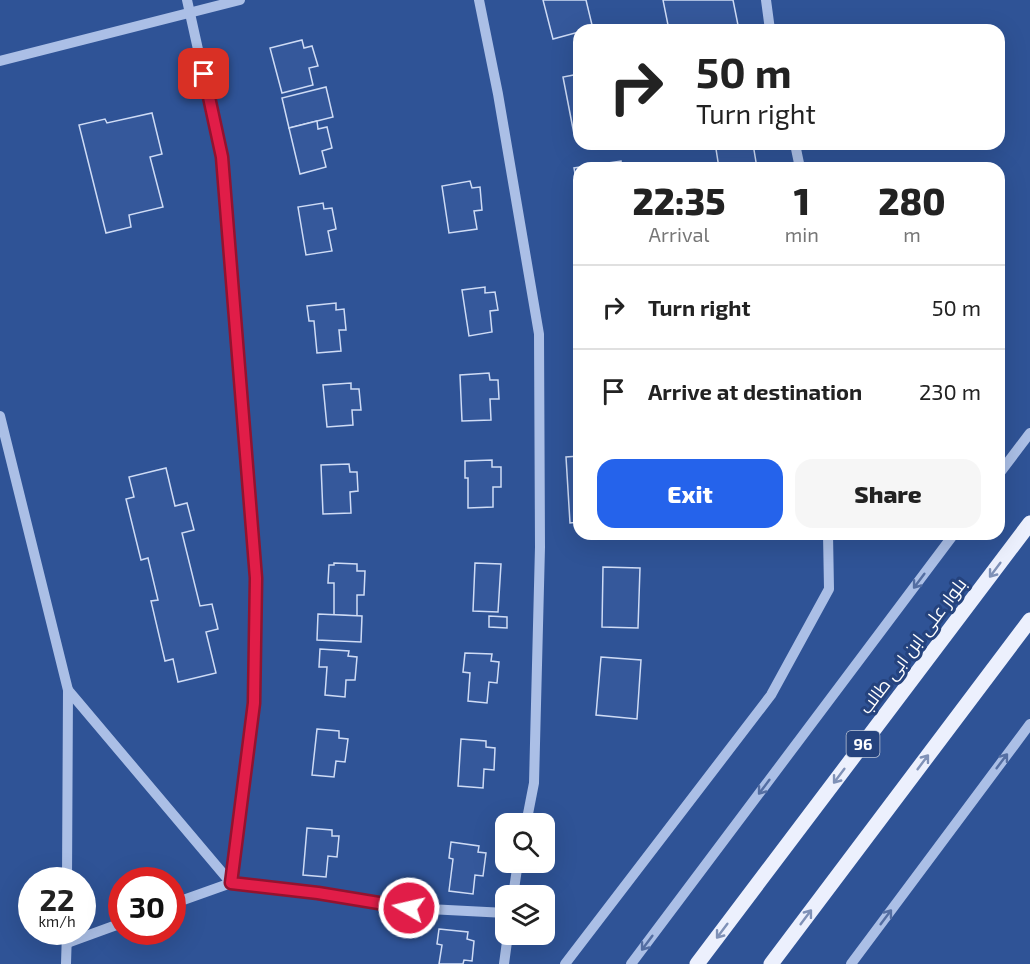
<!DOCTYPE html>
<html lang="en">
<head>
<meta charset="utf-8">
<style>
  body { margin:0; font-family:"Exo 2",Cairo,sans-serif; background:#f6f6f6; color:#222; height:100vh; display:flex; flex-direction:column; font-size:22px; white-space:nowrap }
  * { box-sizing:border-box; margin:0 }
  p { font-size:20px; color:#767676 }
  .icon { flex:none; width:33px; height:33px; fill:none; stroke:currentColor; stroke-width:2; stroke-linecap:round; stroke-linejoin:round }
  .map { position:relative; flex:1; overflow:hidden }
  .drawer { position:absolute; left:573px; top:162px; width:432px; height:378px; display:flex; flex-direction:column; background:#fff; border-radius:18px; box-shadow:0 6px 24px #0002 }
  .drawer>* { flex:none }
  .top-card { position:absolute; left:573px; top:24px; width:432px; height:126px; border-radius:18px; box-shadow:0 6px 24px #0002; background:#fff; color:#222; overflow:hidden }
  .controls { position:absolute; left:495px; top:813px; display:grid; gap:12px }
  .controls a { display:grid; place-items:center; width:60px; height:60px; border-radius:12px; background:#fff; box-shadow:0 6px 24px #0002; font-size:30px }
  .speed { position:absolute; left:18px; top:867px; display:flex; gap:12px; font-size:30px; font-weight:700; text-align:center }
  .speed>* { display:grid; place-content:center; width:78px; height:78px; border-radius:50%; background:#fff; box-shadow:0 6px 24px #0002; line-height:1 }
  .speed small { font-size:15px; font-weight:400 }
  .speed .limit { border:9px solid #d22; background:#fff; color:#111 }
  .pin { position:absolute; display:grid; place-items:center; width:51px; height:51px; color:#fff; margin:-26px; border-radius:12px; box-shadow:0 3px 9px #0006 }
  .me { position:absolute; width:66px; margin:-33px; rotate:279deg; stroke-linejoin:round; filter:drop-shadow(0 0 4px #0008) }
  .turn { display:flex; align-items:center; gap:21px; height:126px; padding:0 24px; font-size:27px }
  .turn .icon { width:78px; height:78px; stroke-width:2.5 }
  .turn b { display:block; font-size:42px; line-height:51px }
  .eta { display:flex; justify-content:space-evenly; align-items:center; height:102px; text-align:center }
  .eta b { font-size:36px; font-weight:800; line-height:42px }
  .primary-button { display:flex; gap:12px; margin-top:auto; padding:12px 24px }
  .primary-button a { flex:1; height:69px; border-radius:18px; background:#2563eb; color:#fff; font-size:24px; font-weight:800; line-height:69px; text-align:center }
  .primary-button a+a { background:#f6f6f6; color:#222 }
  ul { padding:0; list-style:none }
  li { display:flex; align-items:center; gap:18px; height:84px; padding:0 24px; border-top:2px solid #e0e0e0 }
  li div { flex:1 }
  li b { display:block; font-size:22px }
  li em { font-style:normal }
  .map>svg:first-child { display:block }
  .green { fill:#2f5396; fill-rule:evenodd }
  .building { fill:#35589b; stroke:#cedbf5; stroke-width:1.5 }
  .lines { fill:none; stroke-linecap:round; stroke-linejoin:round }
  .minor { stroke:#abbfe6; stroke-width:10 }
  .major { stroke:#ecf0fd; stroke-width:15 }
  .oneway { stroke:#7f91b7 }
  .oneway2 { stroke:#546ea2 }
  .route-casing { stroke:#92132f; stroke-width:15 }
  .route { stroke:#e11d48; stroke-width:10 }
  .labels { text-anchor:middle; stroke-width:6; stroke-linejoin:round; paint-order:stroke }
  .shield { fill:#25437e; stroke:#bec7d8; stroke-width:1.5 }
  .shield-label { font-size:16px; font-weight:bold; fill:#fff }
  .street-label { font-size:18px; fill:#fff; stroke:#25437e }
</style>
</head>
<body>
<div class="map">
<svg width="1030" height="964" viewBox="0 0 1030 964">
  <rect width="100%" height="100%" fill="#25437e"/>
  <path class="green" d="M0,0H1030V964H0ZM579,30H999V144H579ZM579,168H999V534H579ZM506,824H544V862H506ZM32,880H82V932H32ZM122,880H172V932H122ZM506,896H544V934H506Z"/>
  <g class="building">
    <path d="M543,0H586L593,29L579,30V32L553,39Z"/>
    <path d="M663,0H733L739,30H669Z"/>
    <path d="M302,40L304,48L312,46L318,66L309,68L313,85L282,93L270,48Z"/>
    <path d="M579,74V133L574,134L563,77Z"/>
    <path d="M326,87L333,117L289,128L282,98Z"/>
    <path d="M152,113L162,154L150,157L163,207L129,215L131,227L106,233L79,125L105,119L107,123Z"/>
    <path d="M317,121L318,129L327,127L332,148L322,151L326,167L300,174L289,128Z"/>
    <path d="M753,144L757,168H719L716,149Z"/>
    <path d="M621,161L622,168H579V197L574,168Z"/>
    <path d="M470,181L472,188L480,187L482,210L474,211L477,229L449,233L442,186Z"/>
    <path d="M323,203L324,209L332,208L336,229L328,231L332,251L306,255L298,207Z"/>
    <path d="M485,287V293L495,292L498,310L490,311L492,332L469,336L462,290Z"/>
    <path d="M336,303V310L344,309L346,330H339L341,351L317,353L314,321H309L307,306Z"/>
    <path d="M489,373L490,380H498L499,399H490L491,420L462,421L460,375Z"/>
    <path d="M351,383V389H359L361,410H352L353,425L327,427L323,385Z"/>
    <path d="M579,456V522L570,523L566,457Z"/>
    <path d="M492,460V467H501V487H493V507L468,508V478H465V461Z"/>
    <path d="M349,464L350,472H357L358,491L350,492L351,513L323,514L321,465Z"/>
    <path d="M166,468L175,506L187,503L194,530L182,533L200,606L212,604L218,629L206,632L216,673L178,682L173,659L165,661L151,601L158,600L148,558L141,560L126,499L134,497L129,477Z"/>
    <path d="M334,563L357,564V571H365L364,595H357V616L334,615V583H328L329,565H334Z"/>
    <path d="M475,563L501,564L498,612L473,611Z"/>
    <path d="M603,567L640,568L638,628L602,627Z"/>
    <path d="M318,614L362,616L361,642L317,640Z"/>
    <path d="M489,616L507,617V628L489,627Z"/>
    <path d="M320,649L349,651L348,656L357,657L355,680H346L345,697L325,695L327,667H319Z"/>
    <path d="M465,653L492,654L491,661L499,662L497,683L489,682L487,703L468,701L470,673L463,672Z"/>
    <path d="M601,657L641,660L637,719L596,715Z"/>
    <path d="M317,729L339,731V738L348,739L345,762L336,761L334,777L312,775Z"/>
    <path d="M461,739L486,741V747L495,748L494,770L484,769L483,788L458,786Z"/>
    <path d="M307,828L332,830V836H339L337,857L328,856L326,877L303,875Z"/>
    <path d="M451,842L479,846L478,852L486,853L483,876L475,875L473,894L449,891L453,859L449,858Z"/>
    <path d="M439,929L468,932L467,939L474,941L472,961L464,960L463,964H439L442,945L437,944Z"/>
  </g>
  <g class="lines">
    <g class="minor">
      <path d="M187,0L222,157L256,578L254,703L231,883L318,893L409,908L506,913"/>
      <path d="M479,0L498,94L539,334L540,547L534,783L526,824"/>
      <path d="M766,0L770,30"/>
      <path d="M0,61L240,0"/>
      <path d="M795,144L800,168"/>
      <path d="M0,416L68,690L67,880"/>
      <path d="M999,474L1030,433"/>
      <path d="M68,690L231,883L172,904"/>
      <path d="M513,896L518,862"/>
      <path d="M67,943L122,923"/>
      <path d="M66,964L67,932"/>
      <path d="M504,964L508,934"/>
      <path d="M565,964L771,695L829,589L828,534"/>
      <path d="M631,964L954,534"/>
      <path d="M851,964L1030,724"/>
    </g>
    <g class="major">
      <path d="M697,964L1030,523"/>
      <path d="M771,964L1030,620"/>
    </g>
  </g>
  <defs><path id="oneway-shaft" d="M-6 0H5M1.5-3L5.5 0L1.5 3" fill="none" stroke-width="1.6" stroke-linecap="round" stroke-linejoin="round" transform="scale(1.5)"/></defs>
  <g class="oneway">
    <use href="#oneway-shaft" transform="translate(995 570) rotate(127)"/>
    <use href="#oneway-shaft" transform="translate(923 762) rotate(-53)"/>
    <use href="#oneway-shaft" transform="translate(839 776) rotate(127)"/>
    <use href="#oneway-shaft" transform="translate(806 917) rotate(-53)"/>
    <use href="#oneway-shaft" transform="translate(722 931) rotate(127)"/>
  </g>
  <g class="oneway2">
    <use href="#oneway-shaft" transform="translate(919 581) rotate(127)"/>
    <use href="#oneway-shaft" transform="translate(1002 761) rotate(-53)"/>
    <use href="#oneway-shaft" transform="translate(764 787) rotate(127)"/>
    <use href="#oneway-shaft" transform="translate(886 917) rotate(-53)"/>
    <use href="#oneway-shaft" transform="translate(647 943) rotate(127)"/>
  </g>
  <g class="lines">
    <g class="route-casing">
      <path id="route" d="M204,74L222,157L256,578L254,703L231,883L318,893L409,908"/>
    </g>
    <use href="#route" class="route"/>
  </g>
  <g class="labels">
    <rect class="shield" x="846.5" y="731" width="33" height="26" rx="4.5"/>
    <g class="shield-label">
      <text x="863" y="750">96</text>
    </g>
    <g class="street-label">
      <text transform="translate(913 646) rotate(-53)" y="6">بلوار علی ابن ابی طالب</text>
    </g>
  </g>
</svg>
<div class="controls">
<a><svg class="icon" aria-label="search" viewBox="0 0 24 24"><circle cx="10" cy="10" r="6"/><path d="M15 15l6 6"/></svg></a>
<a><svg class="icon" aria-label="layers" viewBox="0 0 24 24"><path d="M12 4l9 5-9 5-9-5zM3 14l9 5 9-5"/></svg></a>
</div>
<div class="speed"><div>22<small>km/h</small></div><div class="limit">30</div></div>
<div class="pin" style="left:204px;top:74px;background:#d93025"><svg class="icon" aria-label="arrive" viewBox="0 0 24 24"><path d="M6 21V4h12l-3 4 3 4H6"/></svg></div>
<svg class="me" style="left:409px;top:908px" viewBox="-20 -20 40 40"><circle r="17" fill="#e11d48" stroke="#fff" stroke-width="3"/><path d="M0-11L8 9 0 5-8 9z" fill="#fff"/></svg>
<div class="top-card">
<div class="turn"><svg class="icon" aria-label="right" viewBox="0 0 24 24"><path d="M7 20v-9h11M14 6l5 5-5 5"/></svg><div><b>50 m</b>Turn right</div></div>
</div>
<section class="drawer">
<div class="eta">
<div><b>22:35</b><p>Arrival</p></div>
<div><b>1</b><p>min</p></div>
<div><b>280</b><p>m</p></div>
</div>
<ul>
<li><svg class="icon" aria-label="right" viewBox="0 0 24 24"><path d="M7 20v-9h11M14 6l5 5-5 5"/></svg><div><b>Turn right</b></div><em>50 m</em></li>
<li><svg class="icon" aria-label="arrive" viewBox="0 0 24 24"><path d="M6 21V4h12l-3 4 3 4H6"/></svg><div><b>Arrive at destination</b></div><em>230 m</em></li>
</ul>
<div class="primary-button"><a>Exit</a><a>Share</a></div>
</section>
</div>
</body>
</html>
